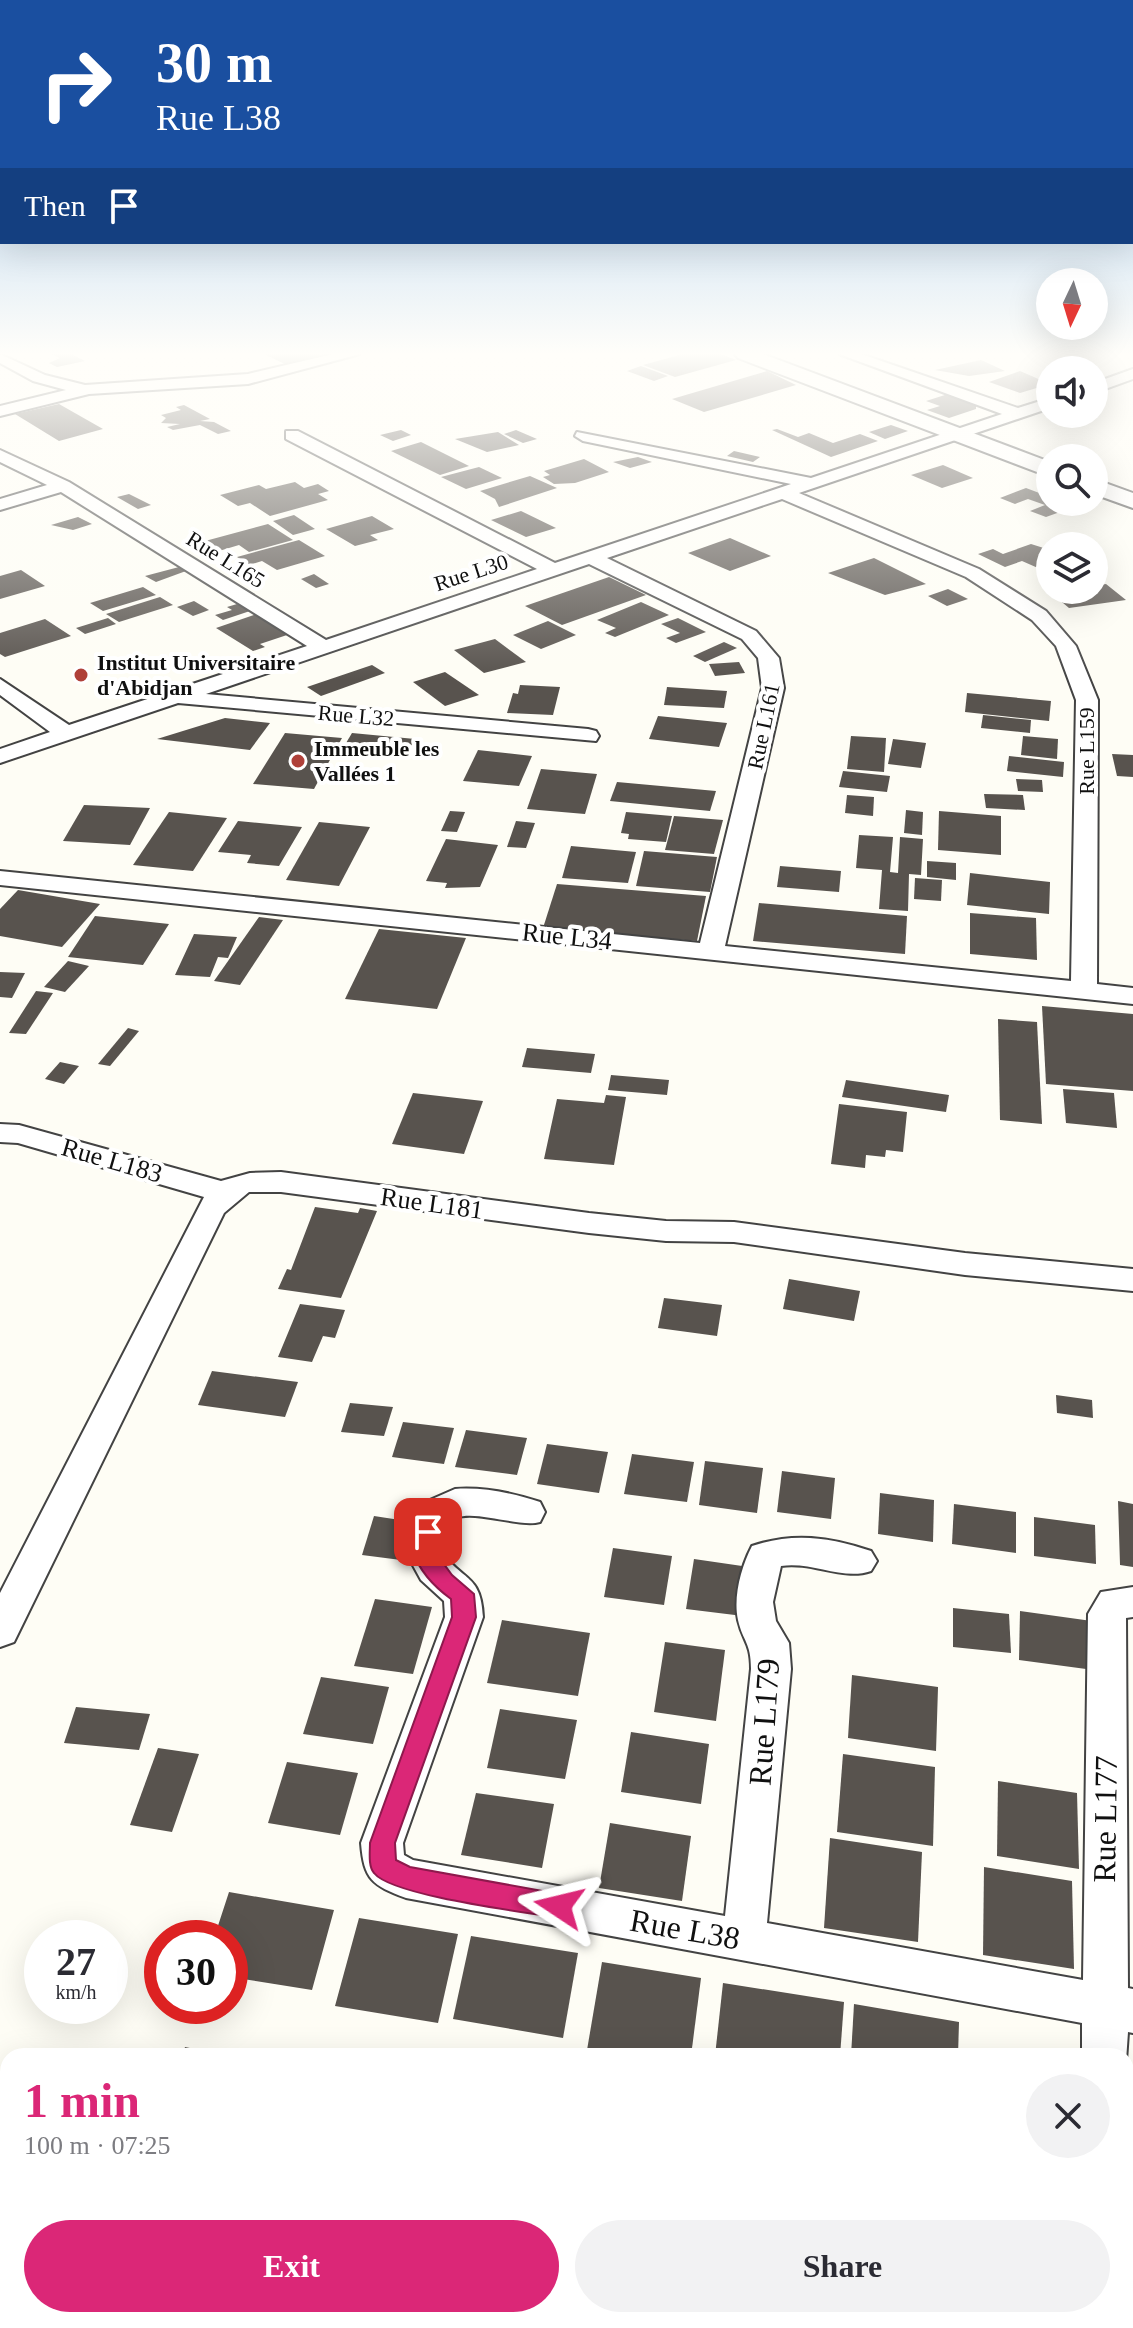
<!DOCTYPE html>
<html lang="en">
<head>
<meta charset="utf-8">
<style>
  body { margin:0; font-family:"Times New Roman",serif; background:#f2f2f3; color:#2b2b33; height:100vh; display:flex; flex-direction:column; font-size:30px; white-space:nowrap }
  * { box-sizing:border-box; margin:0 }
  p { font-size:26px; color:#7c7c81 }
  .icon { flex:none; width:44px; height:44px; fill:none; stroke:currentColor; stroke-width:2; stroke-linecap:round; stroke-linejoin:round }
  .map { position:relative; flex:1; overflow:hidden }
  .details { position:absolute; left:0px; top:2048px; width:1134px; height:280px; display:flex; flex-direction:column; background:#fff; border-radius:24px 24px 0 0; box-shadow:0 8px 32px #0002 }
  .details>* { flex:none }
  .guide { position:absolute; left:0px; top:0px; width:1134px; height:244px; box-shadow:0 8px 32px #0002; background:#1a4fa0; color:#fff; overflow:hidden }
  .needle { width:52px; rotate:184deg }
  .tools { position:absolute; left:1036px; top:268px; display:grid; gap:16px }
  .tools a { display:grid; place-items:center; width:72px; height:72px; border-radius:50%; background:#fff; box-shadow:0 8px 32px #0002; font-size:40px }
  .speed { position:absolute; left:24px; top:1920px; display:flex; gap:16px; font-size:40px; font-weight:700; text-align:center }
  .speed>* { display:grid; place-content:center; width:104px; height:104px; border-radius:50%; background:#fff; box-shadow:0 8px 32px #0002; line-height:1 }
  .speed small { font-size:20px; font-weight:400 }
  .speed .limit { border:12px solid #d22; background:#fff; color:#111 }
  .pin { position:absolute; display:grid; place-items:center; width:68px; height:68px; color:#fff; margin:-34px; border-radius:16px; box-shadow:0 4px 12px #0006 }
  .me { position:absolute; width:88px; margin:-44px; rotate:280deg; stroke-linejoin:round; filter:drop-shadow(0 0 6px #0008) }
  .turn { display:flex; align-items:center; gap:28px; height:168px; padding:0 24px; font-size:36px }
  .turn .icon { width:104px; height:104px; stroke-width:2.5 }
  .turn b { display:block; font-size:56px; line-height:68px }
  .then { display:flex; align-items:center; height:76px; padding:0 24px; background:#0003; gap:16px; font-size:30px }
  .round { display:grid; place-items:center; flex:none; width:84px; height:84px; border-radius:42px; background:#f2f2f3 }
  .overview { display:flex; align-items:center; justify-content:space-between; height:136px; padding:0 24px }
  h1 { font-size:48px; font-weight:800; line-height:60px; color:#db2777 }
  .button { display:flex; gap:16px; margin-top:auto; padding:16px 24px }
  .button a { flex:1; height:92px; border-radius:48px; background:#db2777; color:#fff; font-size:32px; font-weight:800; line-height:92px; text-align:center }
  .button a+a { background:#f2f2f3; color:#2b2b33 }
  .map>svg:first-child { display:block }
  .building { fill:#58534e }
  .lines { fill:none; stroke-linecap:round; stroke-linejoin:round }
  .minor-casing { stroke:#434343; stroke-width:4 }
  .tertiary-casing { stroke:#434343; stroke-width:4 }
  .minor { fill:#fff; fill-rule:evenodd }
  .tertiary { fill:#fff; fill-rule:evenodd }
  .route { fill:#db2777; stroke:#8e194d; stroke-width:2 }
  .poi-dot { fill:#af4039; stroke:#fff; stroke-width:3 }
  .labels { text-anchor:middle; stroke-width:8; stroke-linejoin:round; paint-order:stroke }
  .far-street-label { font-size:22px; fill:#101010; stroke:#fff }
  .far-poi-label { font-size:22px; font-weight:bold; fill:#101010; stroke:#fff; text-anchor:start }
  .street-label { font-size:26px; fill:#101010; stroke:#fff }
  .near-street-label { font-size:32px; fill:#101010; stroke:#fff }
</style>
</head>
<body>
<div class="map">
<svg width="1133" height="2328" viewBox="0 0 1133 2328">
  <rect width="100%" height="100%" fill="#fefdf5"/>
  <g class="building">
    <path d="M51,354H71L85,361L57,367L49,363L60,358Z"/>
    <path d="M264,354H318L323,356L287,365Z"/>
    <path d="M683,354H721L736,360L675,377L643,365Z"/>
    <path d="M981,360L1005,371L969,376L935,370Z"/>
    <path d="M641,366L668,376L654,381L627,371Z"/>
    <path d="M767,371L796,385L704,412L672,399Z"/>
    <path d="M1020,371L1050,384L1020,393L989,382Z"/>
    <path d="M948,394L976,405V409L949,418L927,410L940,406L926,401Z"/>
    <path d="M59,404L103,429L59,441L15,414Z"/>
    <path d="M184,405L210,419L200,421L214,422L231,431L218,434L200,425L173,430L167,427L180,424L161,423L166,418L161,415L181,410L176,407Z"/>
    <path d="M891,425L908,431L885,439L869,432Z"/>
    <path d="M777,429L798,437L809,433L833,443L860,434L878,441L831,457L772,430Z"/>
    <path d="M401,430L411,435L393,441L380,435Z"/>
    <path d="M516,430L537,439L523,443L504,434Z"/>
    <path d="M498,432L519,445L487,452L455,439Z"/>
    <path d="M421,442L469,466L440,475L391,451Z"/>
    <path d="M734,451L760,457L753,462L727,456Z"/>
    <path d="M638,457L652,462L630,468L613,462Z"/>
    <path d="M584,459L609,472L575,483L554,484L543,477L550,475L544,471Z"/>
    <path d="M943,465L973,478L942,488L911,475Z"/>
    <path d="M479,467L502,478L466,489L441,477Z"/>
    <path d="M530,476L557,488L499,507L495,499L480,491Z"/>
    <path d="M295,482L304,488L318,484L329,491L318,494L328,500L270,516L250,503L238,506L220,495L259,485L266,489Z"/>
    <path d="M1026,488L1050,497V502L1074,507L1046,517L1030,511L1045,505L1028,499L1015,504L1000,498Z"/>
    <path d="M129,494L151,505L138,509L117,497Z"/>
    <path d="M521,511L556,528L526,537L491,520Z"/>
    <path d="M294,515L315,529L293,535L273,521Z"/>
    <path d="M372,516L394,529L370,535L378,540L355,546L326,529Z"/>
    <path d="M78,517L92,524L73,530L51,525Z"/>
    <path d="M268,524L293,540L249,552L239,545L209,554L194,544Z"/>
    <path d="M730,538L771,556L730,571L688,553Z"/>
    <path d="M299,540L325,556L277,570L262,561L249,565L237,557Z"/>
    <path d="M1031,544L1050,550V564L1038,568L1022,561L1005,567L978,554L993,549L1003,554Z"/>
    <path d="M874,558L926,584L885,595L828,573Z"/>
    <path d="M179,567L186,571L156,582L145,576Z"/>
    <path d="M21,570L45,586L0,599V576Z"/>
    <path d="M314,574L329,584L316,588L301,579Z"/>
    <path d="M609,577L646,595L562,625L525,606Z"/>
    <path d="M1106,584L1126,600L1069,608L1050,592L1094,590V586Z"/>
    <path d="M143,587L156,595L103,611L90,603Z"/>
    <path d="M948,589L968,599L947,606L928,596Z"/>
    <path d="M160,597L173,605L119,622L106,614Z"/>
    <path d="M194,601L209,610L193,616L177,607Z"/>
    <path d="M641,602L669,615L615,637L605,633L616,628L597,620Z"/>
    <path d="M237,604L250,611L223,620L215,615L232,610L227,607Z"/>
    <path d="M257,614L290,634L260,644L265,647L253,651L216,628Z"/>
    <path d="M108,618L116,624L85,634L76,628Z"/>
    <path d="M678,618L706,632L676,643L666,638L680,633L661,624Z"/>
    <path d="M45,619L71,636L5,657L0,654V633Z"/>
    <path d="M548,621L576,635L541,649L513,635Z"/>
    <path d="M495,639L526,662L484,673L454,650Z"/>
    <path d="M724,642L737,648L705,662L693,656Z"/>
    <path d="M739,662L745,673L715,676L709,664Z"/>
    <path d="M372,665L385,673L321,696L307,687Z"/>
    <path d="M445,672L479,695L445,706L413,682Z"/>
    <path d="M520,685L560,687L553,715L507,713L513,693L518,694Z"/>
    <path d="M667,687L727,691L724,708L664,705Z"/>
    <path d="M967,693L1051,701L1049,721L965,712Z"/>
    <path d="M983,715L1031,720L1030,733L981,728Z"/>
    <path d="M658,716L727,723L719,747L649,739Z"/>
    <path d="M225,718L270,723L250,750L157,739Z"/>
    <path d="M285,733L342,738L314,789L253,784Z"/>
    <path d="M352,733L415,739L403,759L340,753Z"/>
    <path d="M851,736L886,738L884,772L847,769Z"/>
    <path d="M1023,736L1058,739L1057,759L1021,755Z"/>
    <path d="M893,739L926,743L921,768L888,764Z"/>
    <path d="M478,750L532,756L519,786L463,781Z"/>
    <path d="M1112,754L1133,755V777L1117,776Z"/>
    <path d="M1009,756L1064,762L1063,777L1007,771Z"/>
    <path d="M541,769L597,774L585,814L527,809Z"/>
    <path d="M843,771L890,776L887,792L839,787Z"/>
    <path d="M1016,779L1042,780L1043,792L1018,791Z"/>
    <path d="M617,782L716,791L710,811L610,801Z"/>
    <path d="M984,794L1023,795L1025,810L986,808Z"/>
    <path d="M847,795L874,797L873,816L845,813Z"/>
    <path d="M84,805L150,808L130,845L63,841Z"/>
    <path d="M906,810L923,812L922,835L904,833Z"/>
    <path d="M450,811L465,812L457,832L441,831Z"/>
    <path d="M939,811L1001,816V855L938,850Z"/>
    <path d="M169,812L227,818L193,871L133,865Z"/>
    <path d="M626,812L672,816L666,842L628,839L629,834L621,833Z"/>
    <path d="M674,816L723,820L714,854L665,850Z"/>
    <path d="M238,821L302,827L279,866L247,863L251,855L218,852Z"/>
    <path d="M516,821L535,823L526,848L507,847Z"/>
    <path d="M319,822L370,827L339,886L286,880Z"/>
    <path d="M859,835L893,837L890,872L898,873L900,837L923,839L921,875L909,874L908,911L879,909L882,870L856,868Z"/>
    <path d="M446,839L498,845L480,887L445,888L447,883L426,881Z"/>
    <path d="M571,846L636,852L628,883L562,878Z"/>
    <path d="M644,851L717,857L710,892L636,886Z"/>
    <path d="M927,861L956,863V880L927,877Z"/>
    <path d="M780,866L841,871L839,892L777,887Z"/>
    <path d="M970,873L1050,882L1049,914L967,905Z"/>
    <path d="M915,878L942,880L941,901L914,899Z"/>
    <path d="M557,884L706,896L697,941L543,928Z"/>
    <path d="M18,890L100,904L62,947L0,936V909Z"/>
    <path d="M759,903L907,916L905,954L753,941Z"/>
    <path d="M970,913L1036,918L1037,960L970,954Z"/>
    <path d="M95,916L169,924L143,965L68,957Z"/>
    <path d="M259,917L283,920L240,985L214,981Z"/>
    <path d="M379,929L466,938L437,1009L345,999Z"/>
    <path d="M194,934L237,937L228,958L218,957L210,977L175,975Z"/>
    <path d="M68,961L89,966L65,992L44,987Z"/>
    <path d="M0,972L25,973L12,998L0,997Z"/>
    <path d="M36,991L53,993L26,1034L9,1033Z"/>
    <path d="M1042,1006L1133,1014V1091L1046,1084Z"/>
    <path d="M998,1019L1037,1022L1042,1124L1000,1120Z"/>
    <path d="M128,1028L139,1031L110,1066L98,1064Z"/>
    <path d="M527,1048L595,1054L591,1073L522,1067Z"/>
    <path d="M60,1062L79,1066L64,1084L45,1079Z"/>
    <path d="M611,1075L669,1080L667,1095L608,1090Z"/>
    <path d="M846,1080L949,1095L946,1112L842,1097Z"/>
    <path d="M1063,1089L1114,1093L1117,1128L1066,1123Z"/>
    <path d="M413,1093L483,1101L464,1154L392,1144Z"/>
    <path d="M606,1095L626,1097L614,1165L544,1159L557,1099L604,1103Z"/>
    <path d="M839,1104L907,1112L903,1152L886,1150L885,1157L866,1155L865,1168L831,1164Z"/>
    <path d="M315,1207L358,1213L360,1208L377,1211L341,1298L278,1289L287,1269L291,1270Z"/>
    <path d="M789,1279L860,1291L854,1321L783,1309Z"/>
    <path d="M664,1298L722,1305L717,1336L658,1328Z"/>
    <path d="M300,1304L345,1310L335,1338L323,1336L312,1362L278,1357Z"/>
    <path d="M212,1371L298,1382L285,1417L198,1405Z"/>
    <path d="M1056,1395L1092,1400L1093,1418L1057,1413Z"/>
    <path d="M350,1403L393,1407L384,1436L341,1432Z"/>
    <path d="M403,1422L454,1428L444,1464L392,1457Z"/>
    <path d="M466,1430L527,1438L517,1475L455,1467Z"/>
    <path d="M547,1444L608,1452L599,1493L537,1484Z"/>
    <path d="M632,1454L694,1462L687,1502L624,1494Z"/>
    <path d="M705,1461L763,1468L757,1513L699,1505Z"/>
    <path d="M782,1471L835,1478L831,1519L777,1512Z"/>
    <path d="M880,1493L934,1500L933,1542L878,1534Z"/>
    <path d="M1118,1501L1133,1504V1567L1120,1565Z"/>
    <path d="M954,1504L1016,1512V1553L952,1544Z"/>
    <path d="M374,1516L413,1522L401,1560L362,1555Z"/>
    <path d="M1034,1517L1095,1525L1096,1564L1034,1556Z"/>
    <path d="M613,1548L672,1556L664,1605L604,1597Z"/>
    <path d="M694,1559L749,1567L743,1616L686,1609Z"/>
    <path d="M375,1599L432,1607L413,1674L354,1666Z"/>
    <path d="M953,1608L1009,1614L1011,1653L953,1647Z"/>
    <path d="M1020,1611L1099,1622L1101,1671L1019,1660Z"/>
    <path d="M502,1620L590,1633L578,1696L487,1683Z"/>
    <path d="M665,1642L725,1650L716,1721L654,1712Z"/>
    <path d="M852,1675L938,1687L936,1751L848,1738Z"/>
    <path d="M321,1677L389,1687L373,1744L303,1734Z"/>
    <path d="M76,1707L150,1714L139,1750L64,1743Z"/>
    <path d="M500,1709L577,1720L565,1779L487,1768Z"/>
    <path d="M631,1732L709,1744L701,1804L621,1792Z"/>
    <path d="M158,1748L199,1754L172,1832L130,1825Z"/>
    <path d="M843,1754L935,1767L933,1846L837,1832Z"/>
    <path d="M287,1762L358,1773L340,1835L268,1823Z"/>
    <path d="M998,1781L1077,1793L1079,1869L997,1856Z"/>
    <path d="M476,1793L554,1804L542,1868L461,1855Z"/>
    <path d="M610,1823L691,1836L682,1901L599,1888Z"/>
    <path d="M830,1838L922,1852L918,1942L824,1928Z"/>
    <path d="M984,1867L1072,1881L1074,1969L983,1955Z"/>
    <path d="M229,1892L334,1910L312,1990L230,1977V1938H214Z"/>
    <path d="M359,1918L458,1934L438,2023L335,2006Z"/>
    <path d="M471,1936L578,1953L563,2038L453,2019Z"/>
    <path d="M602,1962L701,1978L691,2056H586Z"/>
    <path d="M723,1983L844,2002L840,2056H715Z"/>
    <path d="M854,2004L959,2022L958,2056H851Z"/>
    <path d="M185,2047L223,2055V2056H182Z"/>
  </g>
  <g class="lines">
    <g class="minor-casing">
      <g id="minor">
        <path d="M0,354L45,375L85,385L248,374L333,354H360L248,384L89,394L0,416V406L66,390L33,381L0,363Z"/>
        <path d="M839,354H861L1018,408L1050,398V408L799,493L979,569L1046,611L1076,646L1098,700L1097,984L1133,988V1004L0,885V871L700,943L762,688L758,658L742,639L589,564L206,694L588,729L596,731L599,736L596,741L178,703L0,763V749L50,732L0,695V679L69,725L307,646L61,492L0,510V499L47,485L0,462V450L69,482L326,640L537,569L286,439V431H298L555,563L791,484L583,441L575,436L577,432L811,478L1002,414ZM782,499L966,577L1032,620L1056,646L1076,700L1071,981L725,946L784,688L779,658L756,631L607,558Z"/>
        <path d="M1133,369V379L1094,393V383Z"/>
        <path d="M0,1124L19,1125L221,1181L250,1173L281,1172L589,1213L666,1221L734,1222L965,1253L1133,1269V1291L965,1275L734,1242L666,1241L589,1233L281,1192H249L224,1213L14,1642L0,1647V1593L204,1197L18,1143L0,1142Z"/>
        <path d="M455,1489C483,1487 513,1493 540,1502L545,1512L540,1522C517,1529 462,1503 448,1524C444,1531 443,1542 440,1549C461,1582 481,1572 483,1617L403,1843L404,1855L413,1860L725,1916L751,1669C751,1642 743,1642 738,1620C733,1597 741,1567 752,1546C793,1532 830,1537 871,1551L877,1561L871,1571C843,1581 812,1561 781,1566L773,1602L776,1621L789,1643L791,1669L767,1923L1083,1980L1088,1614L1101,1592L1133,1587V1617L1126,1618L1128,1988L1133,1989V2033L1128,2032L1126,2061V2056H1082V2023L406,1898C372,1885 364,1880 361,1843L445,1617L444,1601L421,1580L404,1549L423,1503Z"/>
        <path d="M0,2204L8,2206V2256L0,2254Z"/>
        <path d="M1126,2299L1133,2302V2328H1091L1090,2320H1126Z"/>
        <path d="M417,2320H503L506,2328H420Z"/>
      </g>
    </g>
    <g class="tertiary-casing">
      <g id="tertiary">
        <path d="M735,354H763L1050,462V477L738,358Z"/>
        <path d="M1094,479L1133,493V508L1094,494Z"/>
      </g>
    </g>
    <use href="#minor" class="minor"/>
    <use href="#tertiary" class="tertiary"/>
  </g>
  <linearGradient id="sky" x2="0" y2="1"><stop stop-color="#98c3eb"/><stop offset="0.52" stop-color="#fffefa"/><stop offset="1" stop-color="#fffefa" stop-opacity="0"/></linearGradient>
  <rect width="1133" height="680" fill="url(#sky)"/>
  <path class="route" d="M428,1523L436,1526L439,1532L433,1549L452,1575L474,1594L476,1617L395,1843L396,1860L410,1867L559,1894L569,1897L573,1906L569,1915L559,1918C525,1912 392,1896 374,1873C368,1866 370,1852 370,1843L452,1617L451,1599C432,1585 420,1571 411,1549L420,1526Z"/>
  <g class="poi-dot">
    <circle cx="81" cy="675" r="8"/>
    <circle cx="298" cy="761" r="8"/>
  </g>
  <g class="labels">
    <g class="far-street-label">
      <text transform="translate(226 559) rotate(32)" y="8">Rue L165</text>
      <text transform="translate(471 572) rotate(-18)" y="8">Rue L30</text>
      <text transform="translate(356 715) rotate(5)" y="8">Rue L32</text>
      <text transform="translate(763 726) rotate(-78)" y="8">Rue L161</text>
      <text transform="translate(1086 751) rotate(-90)" y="8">Rue L159</text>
    </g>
    <g class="far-poi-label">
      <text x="97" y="670">Institut Universitaire<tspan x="97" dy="25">d'Abidjan</tspan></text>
      <text x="314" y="756">Immeuble les<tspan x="314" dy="25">Vallées 1</tspan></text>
    </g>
    <g class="street-label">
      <text transform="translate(567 936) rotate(6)" y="9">Rue L34</text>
      <text transform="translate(112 1160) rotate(16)" y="9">Rue L183</text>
      <text transform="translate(432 1203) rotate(8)" y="9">Rue L181</text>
    </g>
    <g class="near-street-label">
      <text transform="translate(764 1722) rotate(-86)" y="11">Rue L179</text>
      <text transform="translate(1105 1819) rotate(-89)" y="11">Rue L177</text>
      <text transform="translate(685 1929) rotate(10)" y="11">Rue L38</text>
    </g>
  </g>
</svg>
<div class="tools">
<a><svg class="needle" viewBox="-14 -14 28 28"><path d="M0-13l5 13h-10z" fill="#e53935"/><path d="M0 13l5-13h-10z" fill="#7c7c81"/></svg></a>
<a><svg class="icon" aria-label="sound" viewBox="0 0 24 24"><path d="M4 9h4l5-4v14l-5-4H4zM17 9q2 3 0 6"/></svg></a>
<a><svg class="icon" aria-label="search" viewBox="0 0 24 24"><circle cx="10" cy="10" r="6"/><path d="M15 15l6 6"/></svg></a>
<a><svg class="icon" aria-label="layers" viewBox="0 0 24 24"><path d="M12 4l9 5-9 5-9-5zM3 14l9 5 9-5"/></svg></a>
</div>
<div class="speed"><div>27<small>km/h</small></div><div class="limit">30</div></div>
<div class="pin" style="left:428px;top:1532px;background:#d93025"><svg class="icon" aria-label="arrive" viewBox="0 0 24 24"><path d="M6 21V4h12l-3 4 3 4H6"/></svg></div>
<svg class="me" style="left:559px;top:1906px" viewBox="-20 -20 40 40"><path d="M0-17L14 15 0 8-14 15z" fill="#db2777" stroke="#fff" stroke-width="4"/></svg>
<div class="guide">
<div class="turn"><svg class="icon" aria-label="right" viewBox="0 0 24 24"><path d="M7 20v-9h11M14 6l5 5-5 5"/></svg><div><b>30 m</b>Rue L38</div></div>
<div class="then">Then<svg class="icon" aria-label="arrive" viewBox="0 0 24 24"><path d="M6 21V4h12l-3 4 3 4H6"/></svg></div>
</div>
<section class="details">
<div class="overview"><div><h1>1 min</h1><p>100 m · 07:25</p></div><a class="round"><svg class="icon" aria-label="close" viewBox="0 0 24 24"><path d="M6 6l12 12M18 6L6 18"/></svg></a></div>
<div class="button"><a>Exit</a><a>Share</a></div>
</section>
</div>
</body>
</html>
